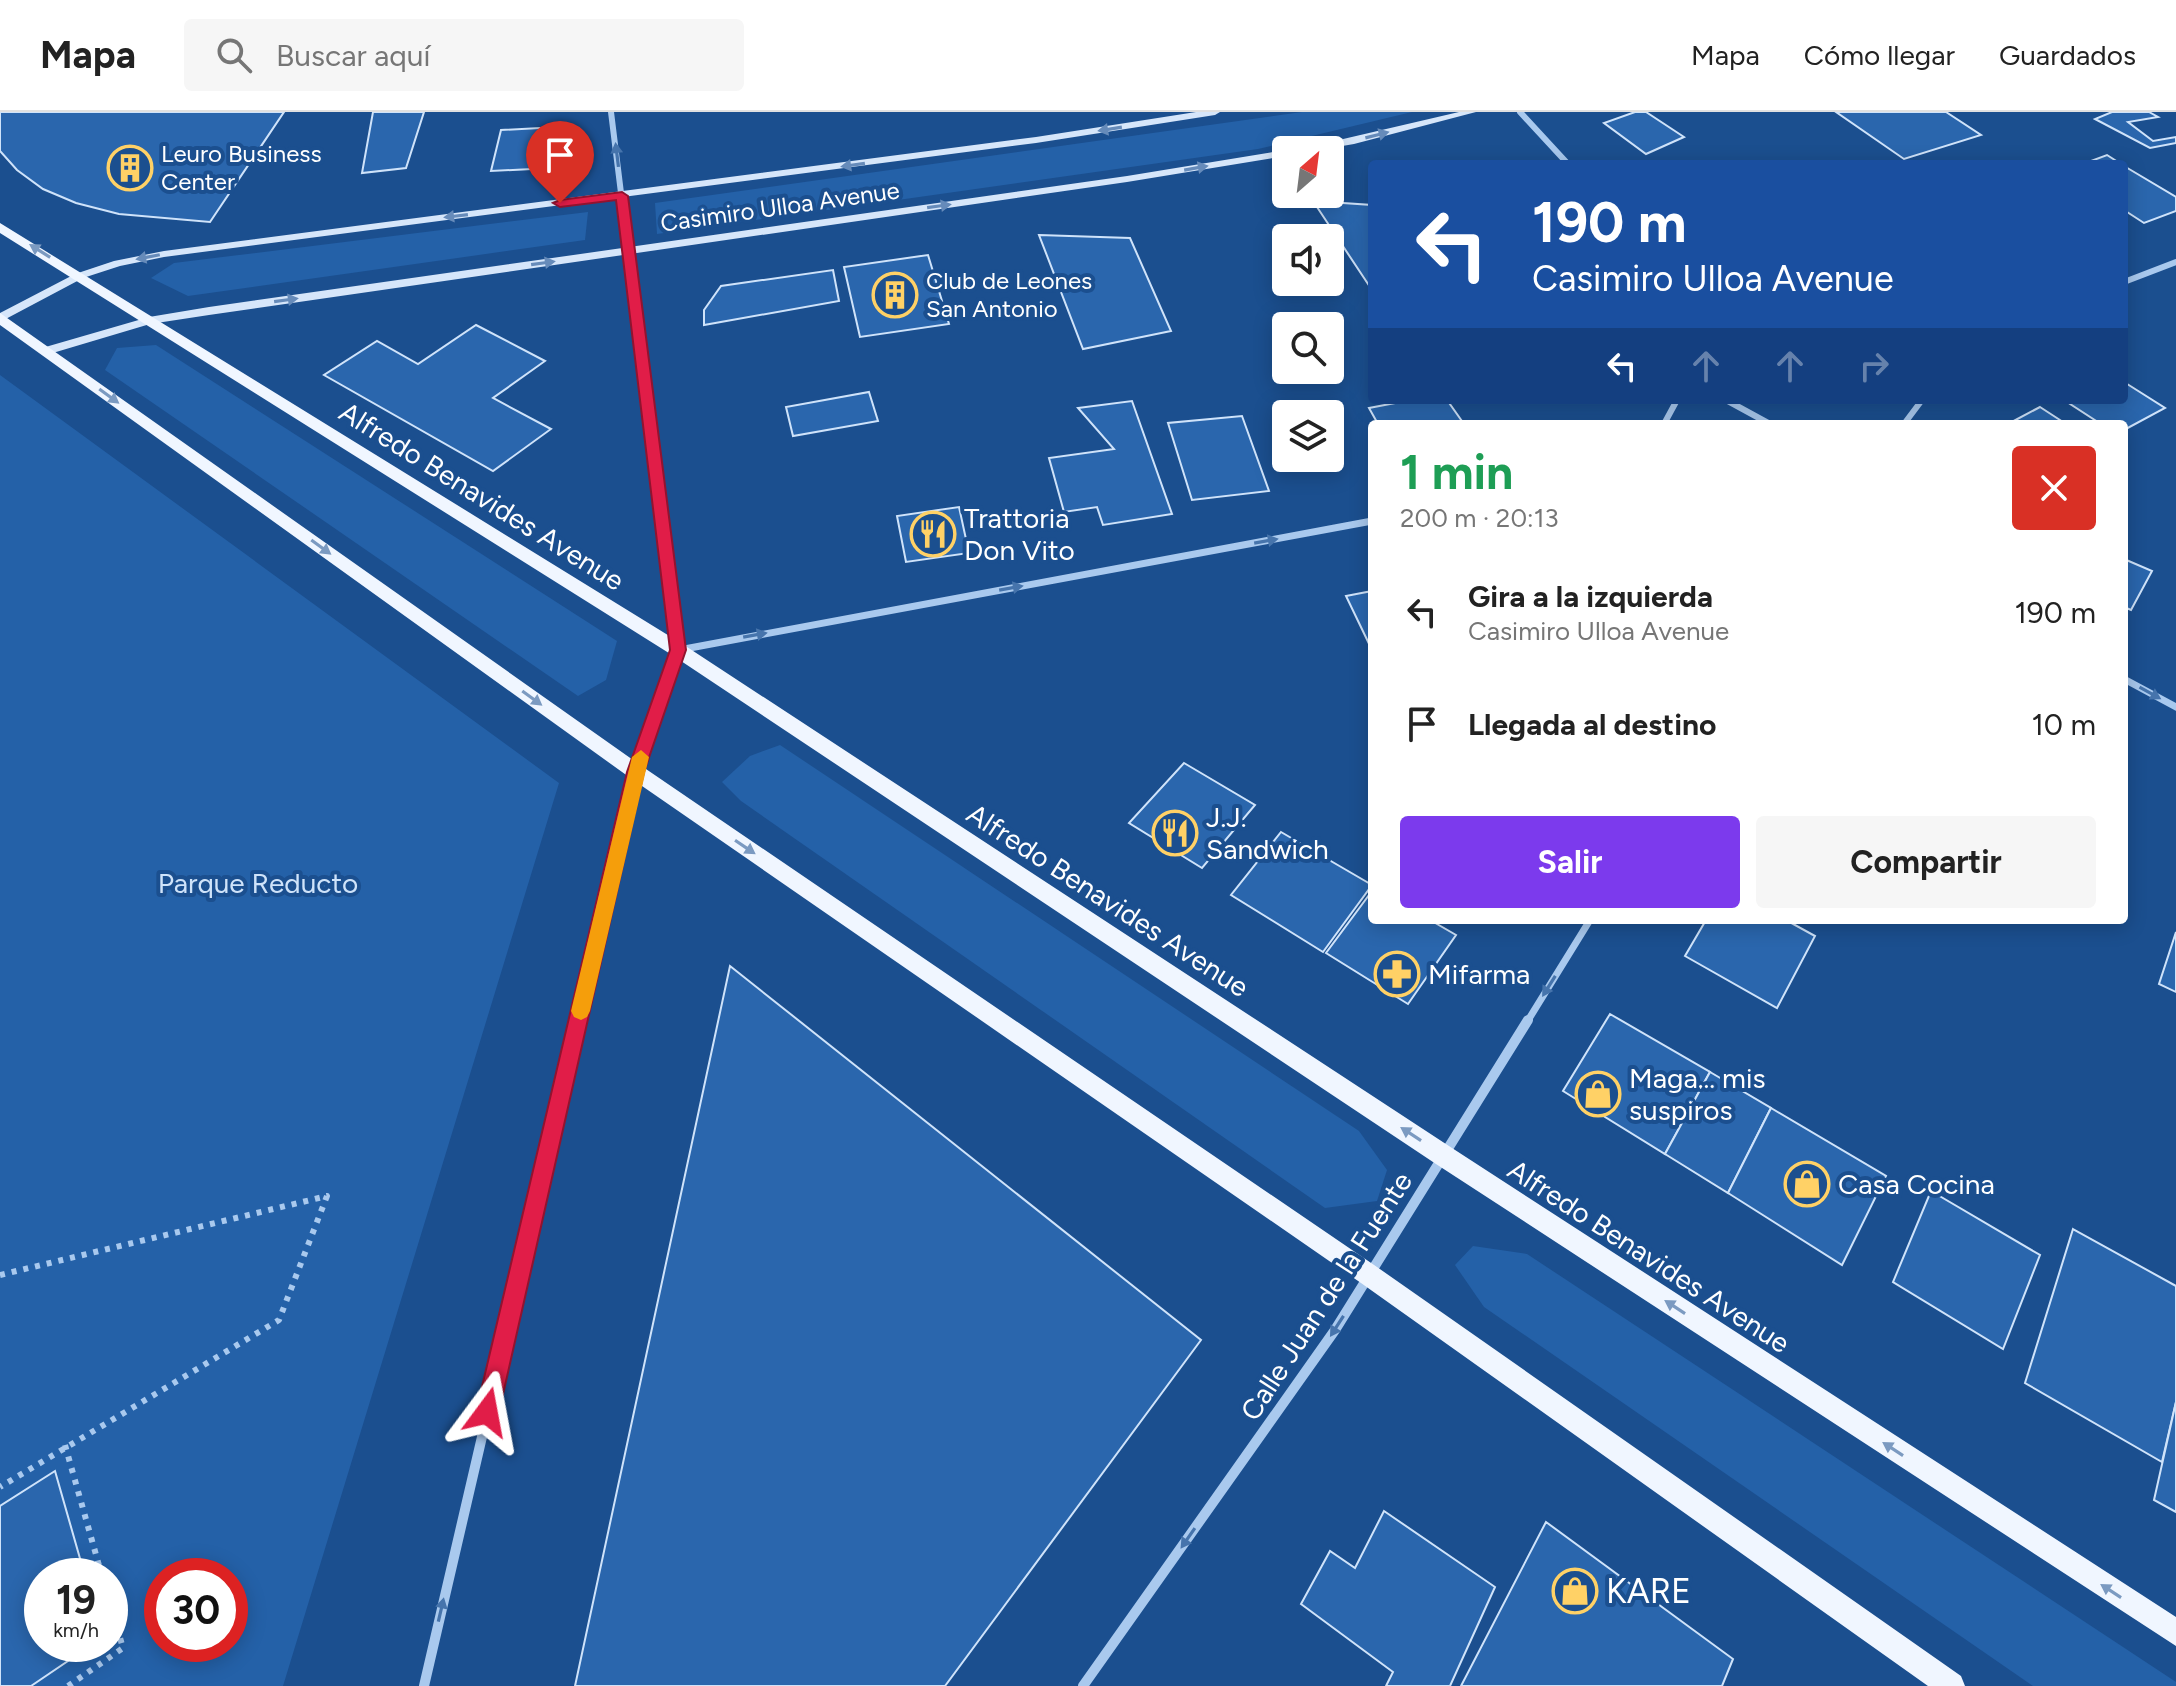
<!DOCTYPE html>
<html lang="es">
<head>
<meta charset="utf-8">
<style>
  body { margin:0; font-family:Figtree,sans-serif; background:#f6f6f6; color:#222; height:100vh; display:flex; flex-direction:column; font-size:30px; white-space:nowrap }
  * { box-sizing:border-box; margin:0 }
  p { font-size:26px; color:#767676 }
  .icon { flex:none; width:44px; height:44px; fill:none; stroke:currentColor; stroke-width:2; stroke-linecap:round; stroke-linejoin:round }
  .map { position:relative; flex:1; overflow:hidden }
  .panel { position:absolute; left:1368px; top:308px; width:760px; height:504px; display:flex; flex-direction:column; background:#fff; border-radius:8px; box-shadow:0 4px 20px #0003 }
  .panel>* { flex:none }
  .banner { position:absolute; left:1368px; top:48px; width:760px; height:244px; border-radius:8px; box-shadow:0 4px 20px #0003; background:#1a4fa0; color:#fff; overflow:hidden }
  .needle { width:52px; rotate:28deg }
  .buttons { position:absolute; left:1272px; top:24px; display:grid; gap:16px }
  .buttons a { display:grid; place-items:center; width:72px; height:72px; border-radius:8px; background:#fff; box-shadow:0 4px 20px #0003; font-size:40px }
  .speed { position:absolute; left:24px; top:1446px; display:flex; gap:16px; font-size:40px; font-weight:700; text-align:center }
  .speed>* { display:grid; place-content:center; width:104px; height:104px; border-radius:50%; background:#fff; box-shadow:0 4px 20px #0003; line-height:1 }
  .speed small { font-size:20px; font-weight:400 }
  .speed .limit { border:12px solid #d22; background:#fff; color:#111 }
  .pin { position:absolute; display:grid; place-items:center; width:68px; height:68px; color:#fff; margin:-82px -34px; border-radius:50% 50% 50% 0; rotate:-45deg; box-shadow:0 0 8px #0007 }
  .pin .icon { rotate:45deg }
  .me { position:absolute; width:88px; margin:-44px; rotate:13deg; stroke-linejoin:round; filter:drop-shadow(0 0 6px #0008) }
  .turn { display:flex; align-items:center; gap:28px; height:168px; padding:0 32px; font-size:36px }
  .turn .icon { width:104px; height:104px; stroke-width:2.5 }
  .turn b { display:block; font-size:56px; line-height:68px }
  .lanes { display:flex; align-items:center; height:76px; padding:0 32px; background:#0003; justify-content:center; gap:40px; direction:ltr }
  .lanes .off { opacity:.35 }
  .round { display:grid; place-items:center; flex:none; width:84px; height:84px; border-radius:8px; background:#f6f6f6 }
  .head { display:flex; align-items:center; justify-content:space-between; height:136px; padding:0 32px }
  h1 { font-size:48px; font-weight:700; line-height:60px; color:#1e9e55 }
  .button { display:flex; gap:16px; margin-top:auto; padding:16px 32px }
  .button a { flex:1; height:92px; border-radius:8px; background:#7c3aed; color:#fff; font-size:32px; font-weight:700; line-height:92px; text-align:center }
  .button a+a { background:#f6f6f6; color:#222 }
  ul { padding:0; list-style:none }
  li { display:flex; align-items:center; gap:24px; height:112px; padding:0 32px }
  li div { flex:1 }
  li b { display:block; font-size:30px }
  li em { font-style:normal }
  header { display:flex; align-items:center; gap:48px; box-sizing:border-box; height:112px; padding:0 40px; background:#fff; border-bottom:2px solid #e0e0e0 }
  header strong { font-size:38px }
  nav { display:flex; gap:44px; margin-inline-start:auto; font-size:28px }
  .search { width:560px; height:72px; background:#f6f6f6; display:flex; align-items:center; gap:20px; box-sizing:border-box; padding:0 28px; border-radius:8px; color:#767676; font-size:30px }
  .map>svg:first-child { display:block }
  .green { fill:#2461a8; fill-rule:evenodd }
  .building { fill:#2a66ad; stroke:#cfe3fa; stroke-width:2 }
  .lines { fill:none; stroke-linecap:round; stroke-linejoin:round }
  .path { stroke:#a9c9ee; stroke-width:6; stroke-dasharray:5 7; stroke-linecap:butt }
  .street-far2 { stroke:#a9c9ee; stroke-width:6 }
  .street-far1 { stroke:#a9c9ee; stroke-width:7 }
  .street { stroke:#a9c9ee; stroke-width:10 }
  .secondary { fill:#d6e6fa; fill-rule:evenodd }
  .primary { fill:#f0f6ff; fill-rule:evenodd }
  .oneway { fill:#668bba }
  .oneway2 { fill:#4674ac }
  .oneway3 { fill:#7b9ac1 }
  .route { fill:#e11d48; stroke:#92132f; stroke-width:2 }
  .slow { fill:#f59e0b }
  .labels { text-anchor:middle; stroke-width:8; stroke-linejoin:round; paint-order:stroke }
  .far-poi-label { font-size:24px; fill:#fff; stroke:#1b4f8f; text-anchor:start }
  .far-street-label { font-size:24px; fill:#fff; stroke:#1b4f8f }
  .street-label { font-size:28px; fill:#fff; stroke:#1b4f8f }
  .poi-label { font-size:28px; fill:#fff; stroke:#1b4f8f; text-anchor:start }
  .park-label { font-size:28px; fill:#cfe3fa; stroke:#1b4f8f }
  .near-poi-label { font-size:34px; fill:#fff; stroke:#1b4f8f; text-anchor:start }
</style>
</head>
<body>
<header>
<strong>Mapa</strong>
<div class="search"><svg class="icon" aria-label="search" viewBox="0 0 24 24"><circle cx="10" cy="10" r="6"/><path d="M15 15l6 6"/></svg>Buscar aquí</div>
<nav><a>Mapa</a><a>Cómo llegar</a><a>Guardados</a></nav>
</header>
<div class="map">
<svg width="2176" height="1574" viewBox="0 0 2176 1574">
  <rect width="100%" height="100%" fill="#1b4f8f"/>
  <g class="green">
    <path d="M1302,0H1412L1258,37L657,122L655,91Z"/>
    <path d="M588,100L585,128L188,184L151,166L174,151Z"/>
    <path d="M156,233L617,529L606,568L578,584L105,258L117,236Z"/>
    <path d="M0,263L559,671L283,1574H0ZM42,1464H110V1532H42ZM162,1464H230V1532H162Z"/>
    <path d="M780,633L1359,1019L1387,1058L1377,1089L1325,1096L741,689L722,670L750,644Z"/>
    <path d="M1473,1134L1527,1142L2176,1570V1574H2033L1484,1195L1455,1153Z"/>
  </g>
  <g class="building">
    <path d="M0,0H284L210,110L119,102L76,91L43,77L17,58L0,39Z"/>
    <path d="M373,0H424L406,56L362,61Z"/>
    <path d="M1635,0H1646L1684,25L1646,42L1604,11Z"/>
    <path d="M1836,0H1946L1981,23L1904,47Z"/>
    <path d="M2112,0H2149L2158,5L2128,10L2153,29L2176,25V31L2150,36L2095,7Z"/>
    <path d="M558,15L551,56L491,59L501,18Z"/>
    <path d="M2107,43L2121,52H2083Z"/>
    <path d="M2124,54L2176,85V99L2144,111L2124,98Z"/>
    <path d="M1313,89L1372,93V178Z"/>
    <path d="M1039,123L1130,126L1171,219L1083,237Z"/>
    <path d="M928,143L949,212L860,225L844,155Z"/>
    <path d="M833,158L839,189L704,213V198L721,174Z"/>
    <path d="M476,213L545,249L493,286L551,317L493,359L324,263L377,229L418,252Z"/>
    <path d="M2124,270L2165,296L2124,318V312H2101L2064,288H2124Z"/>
    <path d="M869,280L878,309L793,324L786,295Z"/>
    <path d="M1411,288H1447L1464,312H1378L1369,296Z"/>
    <path d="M1132,289L1172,402L1103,413L1097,395L1064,400L1049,346L1114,337L1078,296Z"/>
    <path d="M2040,295L2066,312H2008Z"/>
    <path d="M1242,304L1269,379L1192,388L1168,311Z"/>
    <path d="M959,395L969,441L906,450L897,404Z"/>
    <path d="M2124,447L2152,459L2131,498L2124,495Z"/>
    <path d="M1372,479V538L1346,484Z"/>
    <path d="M1184,651L1255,693L1202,756L1129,711Z"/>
    <path d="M1281,720L1372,773L1323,840L1231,783Z"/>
    <path d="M1372,779V808H1430L1456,823L1408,892L1326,841Z"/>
    <path d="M1706,808H1786L1815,824L1777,896L1685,844Z"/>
    <path d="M2176,820V880L2159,872Z"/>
    <path d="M730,854L1201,1228L945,1574H575Z"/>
    <path d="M1610,902L1710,960L1665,1042L1563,979Z"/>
    <path d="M1710,960L1771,996L1728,1081L1665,1042Z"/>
    <path d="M1771,996L1886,1064L1842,1153L1728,1081Z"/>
    <path d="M1931,1079L2040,1143L2003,1237L1893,1170Z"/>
    <path d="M2073,1117L2176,1174V1290L2162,1350L2025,1271Z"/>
    <path d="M2176,1290V1400L2154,1388Z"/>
    <path d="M55,1359L85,1464H42V1532H93L31,1574H0V1394Z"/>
    <path d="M1384,1399L1495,1475L1450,1574H1386L1393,1560L1301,1492L1330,1439L1355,1456Z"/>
    <path d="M1546,1410L1733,1547L1722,1574H1461Z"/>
  </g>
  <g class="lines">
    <g class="path">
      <path d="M0,1163L327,1084L279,1208L0,1375"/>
      <path d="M65,1333L102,1464"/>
      <path d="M68,1574L123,1536L110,1491"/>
    </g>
    <g class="street-far2">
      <path d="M611,0L660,397"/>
      <path d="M1520,0L1568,52"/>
      <path d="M2124,170L2176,150"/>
      <path d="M1726,288L1770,312"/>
      <path d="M1664,312L1677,288"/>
      <path d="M1904,312L1922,288"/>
    </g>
    <g class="street-far1">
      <path d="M679,538L1372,409"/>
      <path d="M2124,567L2176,595"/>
      <path d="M578,910L636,660L678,538L660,395"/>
      <path d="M1527,910L1590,808"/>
    </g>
    <g class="street">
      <path d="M424,1574L579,908"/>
      <path d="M1083,1574L1335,1218L1528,908"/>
    </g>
    <g class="secondary">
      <path d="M1196,0H1220L1215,3L1036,31L164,145L120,154L83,166L0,210V201L75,162L114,149L164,139L1036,25Z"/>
      <path d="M1459,0H1476L1354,32L1319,38H1296Z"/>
      <path d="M1286,38V44L1127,70L209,203L150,212L46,243L40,239L42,236L149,205L209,195L1127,64Z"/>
    </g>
    <g class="primary">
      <path d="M0,111L684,533L1452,1036L2176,1505V1534L1436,1052L672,543L0,121Z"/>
      <path d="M0,201L643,655L1377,1155L1961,1564L1965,1574H1928L1361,1171L629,665L0,213Z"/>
    </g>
  </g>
  <defs><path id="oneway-solid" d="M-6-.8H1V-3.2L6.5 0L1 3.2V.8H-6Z" transform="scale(2)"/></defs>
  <g class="oneway">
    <use href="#oneway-solid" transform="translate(1110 17) rotate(171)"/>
    <use href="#oneway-solid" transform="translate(1377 23) rotate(-14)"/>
    <use href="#oneway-solid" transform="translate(853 53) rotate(172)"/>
    <use href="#oneway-solid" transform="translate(1196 56) rotate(-10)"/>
    <use href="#oneway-solid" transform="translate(939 94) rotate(-8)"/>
    <use href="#oneway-solid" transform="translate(456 104) rotate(173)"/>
    <use href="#oneway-solid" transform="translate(148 145) rotate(169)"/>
    <use href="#oneway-solid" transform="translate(543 151) rotate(-8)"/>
    <use href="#oneway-solid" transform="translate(286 188) rotate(-8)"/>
  </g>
  <g class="oneway2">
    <use href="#oneway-solid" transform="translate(617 43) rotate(-97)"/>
    <use href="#oneway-solid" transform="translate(1266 429) rotate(-10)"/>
    <use href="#oneway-solid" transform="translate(1011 476) rotate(-10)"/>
    <use href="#oneway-solid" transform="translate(755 523) rotate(-10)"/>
    <use href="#oneway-solid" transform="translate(2150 581) rotate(29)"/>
    <use href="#oneway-solid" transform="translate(1549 874) rotate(122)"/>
    <use href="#oneway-solid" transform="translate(1337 1214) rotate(123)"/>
    <use href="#oneway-solid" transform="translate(1188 1426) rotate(125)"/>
    <use href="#oneway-solid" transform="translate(441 1498) rotate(-77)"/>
  </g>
  <g class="oneway3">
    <use href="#oneway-solid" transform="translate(40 139) rotate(-148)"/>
    <use href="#oneway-solid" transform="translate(109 284) rotate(36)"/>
    <use href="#oneway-solid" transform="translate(321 435) rotate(36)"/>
    <use href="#oneway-solid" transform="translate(532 586) rotate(36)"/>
    <use href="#oneway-solid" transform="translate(745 735) rotate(34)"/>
    <use href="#oneway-solid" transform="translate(1411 1022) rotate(-147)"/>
    <use href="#oneway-solid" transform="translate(1675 1195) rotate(-147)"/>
    <use href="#oneway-solid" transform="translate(1893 1337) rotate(-147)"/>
    <use href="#oneway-solid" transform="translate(2111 1479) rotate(-147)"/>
  </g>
  <path class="route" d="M622,80L628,84L686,538L644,660L499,1300L495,1308L487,1311L479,1308L476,1300L627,660L670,538L616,88L560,95L553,91L560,88Z"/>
  <path class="slow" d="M641,638L649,645L590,899L587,905L581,908L574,905L571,899L632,645Z"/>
  <defs>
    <g id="building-ring" transform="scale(2.3)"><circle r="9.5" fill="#1b4f8f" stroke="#ffd166" stroke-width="1.5"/><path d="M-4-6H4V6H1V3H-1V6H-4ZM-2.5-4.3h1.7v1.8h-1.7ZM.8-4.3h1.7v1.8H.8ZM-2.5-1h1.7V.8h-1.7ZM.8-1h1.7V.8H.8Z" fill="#ffd166"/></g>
    <g id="restaurant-ring" transform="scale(2.3)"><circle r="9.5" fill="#1b4f8f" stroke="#ffd166" stroke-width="1.5"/><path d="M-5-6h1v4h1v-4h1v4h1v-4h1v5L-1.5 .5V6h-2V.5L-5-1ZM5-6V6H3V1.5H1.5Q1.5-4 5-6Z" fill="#ffd166"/></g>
    <g id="pharmacy-ring" transform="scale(2.3)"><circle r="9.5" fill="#1b4f8f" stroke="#ffd166" stroke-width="1.5"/><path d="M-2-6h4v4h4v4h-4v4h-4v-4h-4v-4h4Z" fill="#ffd166"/></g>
    <g id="shop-ring" transform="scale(2.3)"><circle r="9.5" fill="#1b4f8f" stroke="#ffd166" stroke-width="1.5"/><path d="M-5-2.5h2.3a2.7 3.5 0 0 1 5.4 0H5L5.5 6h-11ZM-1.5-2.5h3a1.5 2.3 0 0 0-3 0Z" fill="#ffd166"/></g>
  </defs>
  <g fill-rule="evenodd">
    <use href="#building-ring" x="130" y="56"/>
    <use href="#building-ring" x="895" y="183"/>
    <use href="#restaurant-ring" x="933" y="422"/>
    <use href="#restaurant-ring" x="1175" y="721"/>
    <use href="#pharmacy-ring" x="1397" y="862"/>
    <use href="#shop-ring" x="1598" y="982"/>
    <use href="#shop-ring" x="1807" y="1072"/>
    <use href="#shop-ring" x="1575" y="1479"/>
  </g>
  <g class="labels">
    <g class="far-poi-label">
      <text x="161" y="50">Leuro Business<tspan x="161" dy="28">Center</tspan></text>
      <text x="926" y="177">Club de Leones<tspan x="926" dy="28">San Antonio</tspan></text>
    </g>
    <g class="far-street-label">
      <text transform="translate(780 95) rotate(-8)" y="8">Casimiro Ulloa Avenue</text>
    </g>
    <g class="street-label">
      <text transform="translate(482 384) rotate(32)" y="10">Alfredo Benavides Avenue</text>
      <text transform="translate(1108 788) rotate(33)" y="10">Alfredo Benavides Avenue</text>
      <text transform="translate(1649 1144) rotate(33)" y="10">Alfredo Benavides Avenue</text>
      <text transform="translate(1326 1184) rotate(-57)" y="10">Calle Juan de la Fuente</text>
    </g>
    <g class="poi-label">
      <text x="964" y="416">Trattoria<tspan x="964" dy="32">Don Vito</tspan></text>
      <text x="1206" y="715">J.J.<tspan x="1206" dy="32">Sandwich</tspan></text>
      <text x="1428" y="872">Mifarma</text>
      <text x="1629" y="976">Maga... mis<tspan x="1629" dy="32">suspiros</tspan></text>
      <text x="1838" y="1082">Casa Cocina</text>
    </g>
    <g class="park-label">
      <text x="258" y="781">Parque Reducto</text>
    </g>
    <g class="near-poi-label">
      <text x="1606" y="1491">KARE</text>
    </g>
  </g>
</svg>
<div class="buttons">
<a><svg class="needle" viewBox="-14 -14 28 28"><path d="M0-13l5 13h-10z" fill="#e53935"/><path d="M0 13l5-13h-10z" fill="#767676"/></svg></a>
<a><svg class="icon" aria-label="sound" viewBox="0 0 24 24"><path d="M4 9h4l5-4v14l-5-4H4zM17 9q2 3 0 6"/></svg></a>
<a><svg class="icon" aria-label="search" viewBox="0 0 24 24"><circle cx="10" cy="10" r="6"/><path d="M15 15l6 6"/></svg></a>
<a><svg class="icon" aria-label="layers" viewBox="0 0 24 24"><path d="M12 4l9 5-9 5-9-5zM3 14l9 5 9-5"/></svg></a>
</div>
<div class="speed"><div>19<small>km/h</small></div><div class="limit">30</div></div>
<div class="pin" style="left:560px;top:91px;background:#d93025"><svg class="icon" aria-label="arrive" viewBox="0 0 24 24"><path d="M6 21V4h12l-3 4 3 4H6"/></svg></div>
<svg class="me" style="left:487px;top:1300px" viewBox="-20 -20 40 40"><path d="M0-17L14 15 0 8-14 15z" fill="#e11d48" stroke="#fff" stroke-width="4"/></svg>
<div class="banner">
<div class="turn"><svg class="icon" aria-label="left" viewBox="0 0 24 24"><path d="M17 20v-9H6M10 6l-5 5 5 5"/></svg><div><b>190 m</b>Casimiro Ulloa Avenue</div></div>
<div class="lanes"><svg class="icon" aria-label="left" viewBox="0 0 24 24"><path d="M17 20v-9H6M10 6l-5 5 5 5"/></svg><svg class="icon off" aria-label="ahead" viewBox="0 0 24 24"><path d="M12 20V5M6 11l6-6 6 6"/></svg><svg class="icon off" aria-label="ahead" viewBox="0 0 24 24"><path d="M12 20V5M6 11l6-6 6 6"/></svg><svg class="icon off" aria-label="right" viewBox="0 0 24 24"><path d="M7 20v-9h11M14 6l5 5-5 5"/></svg></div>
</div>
<section class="panel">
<div class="head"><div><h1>1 min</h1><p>200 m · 20:13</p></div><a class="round" style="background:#d93025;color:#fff"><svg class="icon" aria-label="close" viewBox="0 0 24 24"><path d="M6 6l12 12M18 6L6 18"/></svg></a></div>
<ul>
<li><svg class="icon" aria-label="left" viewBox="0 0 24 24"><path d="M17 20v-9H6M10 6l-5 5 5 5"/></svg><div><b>Gira a la izquierda</b><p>Casimiro Ulloa Avenue</p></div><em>190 m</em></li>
<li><svg class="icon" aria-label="arrive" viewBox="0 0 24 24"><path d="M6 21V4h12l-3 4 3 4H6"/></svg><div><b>Llegada al destino</b></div><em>10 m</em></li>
</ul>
<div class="button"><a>Salir</a><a>Compartir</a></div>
</section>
</div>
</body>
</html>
